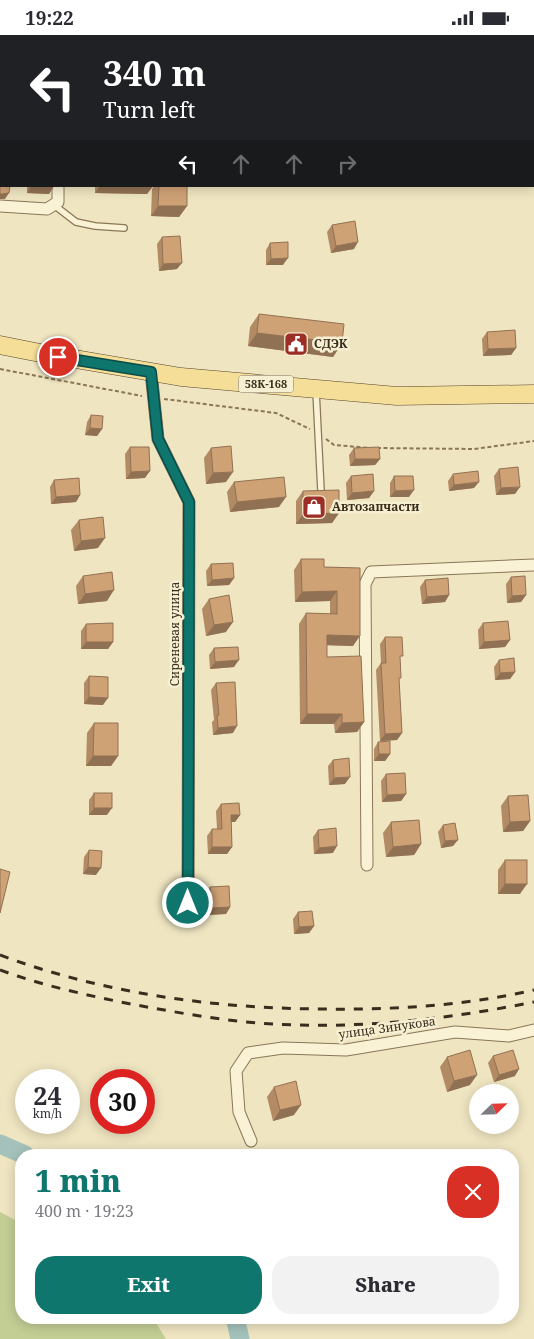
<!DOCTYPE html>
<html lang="en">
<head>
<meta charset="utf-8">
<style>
  body { margin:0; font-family:"Noto Serif",serif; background:#f2f2f3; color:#2b2b33; height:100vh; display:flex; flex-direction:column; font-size:19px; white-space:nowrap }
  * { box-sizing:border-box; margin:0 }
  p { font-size:16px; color:#7c7c81 }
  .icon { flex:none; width:28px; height:28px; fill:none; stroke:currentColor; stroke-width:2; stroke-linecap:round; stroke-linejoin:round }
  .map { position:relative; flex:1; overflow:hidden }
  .drawer { position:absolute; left:15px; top:1114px; width:504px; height:175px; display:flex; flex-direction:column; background:#fff; border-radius:20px; box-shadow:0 2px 12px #0003 }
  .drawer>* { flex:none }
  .banner { position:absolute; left:0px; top:0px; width:535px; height:152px; box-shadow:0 2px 12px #0003; background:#202124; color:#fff; overflow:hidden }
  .needle { width:32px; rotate:67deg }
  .buttons { position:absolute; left:469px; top:1049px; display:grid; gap:10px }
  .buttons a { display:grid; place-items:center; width:50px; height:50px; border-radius:50%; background:#fff; box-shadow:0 2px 12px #0003; font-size:25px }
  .speed { position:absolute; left:15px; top:1034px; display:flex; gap:10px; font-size:25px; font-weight:700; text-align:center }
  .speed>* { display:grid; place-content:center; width:65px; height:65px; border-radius:50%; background:#fff; box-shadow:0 2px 12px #0003; line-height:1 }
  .speed small { font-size:12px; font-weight:400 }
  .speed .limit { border:8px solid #d22; background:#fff; color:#111 }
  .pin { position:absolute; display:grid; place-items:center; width:42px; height:42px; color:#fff; margin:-21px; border:2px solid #fff; border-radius:50%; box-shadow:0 1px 5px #0007 }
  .me { position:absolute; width:55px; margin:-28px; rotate:0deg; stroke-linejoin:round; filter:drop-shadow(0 0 4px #0008) }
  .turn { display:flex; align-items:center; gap:18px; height:105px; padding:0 20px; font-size:22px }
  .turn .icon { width:65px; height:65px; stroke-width:2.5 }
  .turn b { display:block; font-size:35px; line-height:42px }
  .lanes { display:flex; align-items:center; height:48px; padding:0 20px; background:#0003; justify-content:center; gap:25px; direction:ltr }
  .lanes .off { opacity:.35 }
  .round { display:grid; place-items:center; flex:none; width:52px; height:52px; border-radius:20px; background:#f2f2f3 }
  .summary { display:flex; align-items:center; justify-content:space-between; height:85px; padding:0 20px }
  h1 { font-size:30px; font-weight:800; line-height:38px; color:#0f766e }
  .cta { display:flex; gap:10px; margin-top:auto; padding:10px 20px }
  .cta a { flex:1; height:58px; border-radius:20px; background:#0f766e; color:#fff; font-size:20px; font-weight:800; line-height:58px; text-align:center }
  .cta a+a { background:#f2f2f3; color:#2b2b33 }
  .status { display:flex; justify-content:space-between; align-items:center; height:35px; padding:0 25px; background:#fff; direction:ltr }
  .status svg { height:14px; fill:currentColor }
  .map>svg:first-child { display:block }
  .green { fill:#c3ce95 }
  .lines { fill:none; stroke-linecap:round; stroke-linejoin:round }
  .river { stroke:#a4c2bb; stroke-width:19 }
  .service-casing { stroke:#8a7658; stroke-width:8 }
  .minor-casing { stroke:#8a7658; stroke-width:13 }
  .primary-casing { stroke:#57442d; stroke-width:19 }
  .path { stroke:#8a7658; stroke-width:2; stroke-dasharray:4 2.5; stroke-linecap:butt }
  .service { stroke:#faf2d5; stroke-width:5.5 }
  .minor { stroke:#faf2d5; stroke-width:11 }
  .primary { stroke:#f4de98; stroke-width:18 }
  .rail { stroke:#392d1d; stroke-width:3; stroke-dasharray:9 9; stroke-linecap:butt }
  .wall { fill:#b28b65 }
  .shaded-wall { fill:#917153 }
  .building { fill:#cfa276; stroke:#917153 }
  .route-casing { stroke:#0a4d48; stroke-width:12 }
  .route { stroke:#0f766e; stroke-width:9 }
  .labels { text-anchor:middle; stroke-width:5; stroke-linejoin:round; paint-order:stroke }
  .shield { fill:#f7efd1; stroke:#726753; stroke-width:1 }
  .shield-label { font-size:11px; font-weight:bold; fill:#392d1d }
  .poi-label { font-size:12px; font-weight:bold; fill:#392d1d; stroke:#f7efd1; text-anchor:start }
  .street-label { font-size:12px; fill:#392d1d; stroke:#f7efd1 }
</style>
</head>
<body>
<div class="status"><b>19:22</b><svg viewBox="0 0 49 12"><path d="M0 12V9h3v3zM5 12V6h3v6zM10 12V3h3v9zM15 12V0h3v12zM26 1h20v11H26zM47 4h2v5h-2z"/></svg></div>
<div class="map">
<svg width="534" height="1304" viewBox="0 0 534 1304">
  <rect width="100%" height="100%" fill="#efe5c1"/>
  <path class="green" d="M0,1177L21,1188V1282L153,1283L166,1304H0Z"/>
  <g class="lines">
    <g class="river">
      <path d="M0,1109L25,1120"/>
      <path d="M235,1282L240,1304"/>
    </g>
    <g class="service-casing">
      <g id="service">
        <path d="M12,1V0"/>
        <path d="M54,170L76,187L95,191L124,193"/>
        <path d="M316,356L321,456"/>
      </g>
    </g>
    <g class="minor-casing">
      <g id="minor">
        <path d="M59,0V1"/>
        <path d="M238,0L239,1"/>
        <path d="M528,0V1"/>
        <path d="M534,41V42"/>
        <path d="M0,171L47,174L58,167V151"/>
        <path d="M151,337L158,404L189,467L188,868"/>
        <path d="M367,830L365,549L371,537L534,530"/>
        <path d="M251,1106L239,1077L236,1036L248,1018L283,1013L346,1015L455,997L509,1001L534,995"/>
      </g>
    </g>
    <g class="primary-casing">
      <path id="primary" d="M0,310L40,318L181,342L397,361L534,359"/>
    </g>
    <g class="path">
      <path d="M0,334L142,361"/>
      <path d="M164,364L276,378L310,394"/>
      <path d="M326,404L334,410L370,413"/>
      <path d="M377,413L474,414L534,406"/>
    </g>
    <use href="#service" class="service"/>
    <use href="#minor" class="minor"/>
    <use href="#primary" class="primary"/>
    <g class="rail">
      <path d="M0,920C102,958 211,973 319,974C391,975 464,971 534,955"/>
      <path d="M0,935C44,951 90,961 136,970C181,978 228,987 274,989C361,994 449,984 534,967"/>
    </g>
  </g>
  <g class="wall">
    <rect x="418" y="0" width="37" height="1"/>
    <path d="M27,151H54L49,159L27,158Z"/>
    <path d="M95,151H153L147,159L95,158Z"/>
    <path d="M154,151H187V171L179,182L151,181L152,154Z"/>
    <path d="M332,190L354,214L331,218L327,197Z"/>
    <path d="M162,202L177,234L159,236L157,209Z"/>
    <path d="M270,208L283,230H266V215Z"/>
    <path d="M259,279L342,308L333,322L248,311L250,292Z"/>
    <path d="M487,297L516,313L511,320L483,321L482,304Z"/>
    <path d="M91,380L102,394L97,401L85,400L87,387Z"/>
    <path d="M130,412L145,443L126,444L125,419Z"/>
    <path d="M211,413L226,447L206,449L204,423Z"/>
    <path d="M354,413L380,424L375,430L350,431L349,420Z"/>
    <path d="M499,434L515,459L496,460L494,441Z"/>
    <path d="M453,439L474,453L449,456L448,446Z"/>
    <path d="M351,441L374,456L369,463L347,465L346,448Z"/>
    <path d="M394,441L409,462H390V448Z"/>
    <path d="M54,445L80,460L76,467L51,469L50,452Z"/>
    <path d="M234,447L279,472L230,477L227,457Z"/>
    <path d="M303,456L339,478L332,488L296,489V466Z"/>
    <path d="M79,485L98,513L74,516L71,495Z"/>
    <path d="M301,524L324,532L360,533L353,611L327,610V622L364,687L357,697L335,698L334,689H300L299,589L306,578L330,579V566L295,567L294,535Z"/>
    <path d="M211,529L234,543L229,550L207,551L206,536Z"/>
    <path d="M83,541L107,566L78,569L76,551Z"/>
    <path d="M511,542L526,560L521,567L507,568L506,549Z"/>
    <path d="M425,545L449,560L445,567L422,569L420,552Z"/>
    <path d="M209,564L226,597L206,601L202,574Z"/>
    <path d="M483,588L510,605L505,612L479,614L478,595Z"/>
    <path d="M86,589L113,607L108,614H81V596Z"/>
    <path d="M385,602L400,624L399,646L402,698L397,705L380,706L376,635L381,628L380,609Z"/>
    <path d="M214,613L234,632L210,634L209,620Z"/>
    <path d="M499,625L515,637L510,644L495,645L494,632Z"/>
    <path d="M89,641L103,670L84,669V648Z"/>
    <path d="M216,648L233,698L213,700L212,687L214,685L211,655Z"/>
    <path d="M94,688L118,721L111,731H86L87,698Z"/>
    <path d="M378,707L390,719L385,726H374V714Z"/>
    <path d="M333,725L345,749L329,750L328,731Z"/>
    <path d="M386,739L406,759L401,766L382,767L381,746Z"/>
    <path d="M94,758L107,780H89V765Z"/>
    <path d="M508,761L530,786L523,796L503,797L501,771Z"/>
    <path d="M221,769L240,780L235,787H231L232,812L227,819H208L207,801L212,794H217L216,776Z"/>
    <path d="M391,787L421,809L414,820L386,822L383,798Z"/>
    <path d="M443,790L453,811L441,813L438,797Z"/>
    <path d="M318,795L333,818L314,819L313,802Z"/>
    <path d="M89,815L96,840L83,839L84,822Z"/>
    <path d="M505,825L520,859H498V835Z"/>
    <path d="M210,852L230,872L226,879L206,880L205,859Z"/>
    <path d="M298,877L314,891L309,898L294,899L293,884Z"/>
    <path d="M493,1021L515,1041L494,1047L488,1028Z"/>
    <path d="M447,1022L470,1050L447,1057L440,1032Z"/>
    <path d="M274,1052L294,1080L273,1086L267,1062Z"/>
  </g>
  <g class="shaded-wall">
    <path d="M275,0H293L292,1H274Z"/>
    <path d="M31,151H54L49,159L27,158Z"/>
    <path d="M100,151H153L147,159L95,158Z"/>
    <path d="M9,158L5,164H0V159H1Z"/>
    <path d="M158,171H187L179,182L151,181Z"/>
    <path d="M358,207L354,214L331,218L336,211Z"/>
    <path d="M288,223L283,230H266L271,224Z"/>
    <path d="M182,228L177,234L159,236L163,229Z"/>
    <path d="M257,298L342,308L333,322L248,311Z"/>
    <path d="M516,313L511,320L483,321L488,314Z"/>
    <path d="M90,393L102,394L97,401L85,400Z"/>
    <path d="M355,424H380L375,430L350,431Z"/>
    <path d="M150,436L145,443L126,444L131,437Z"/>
    <path d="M233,437L226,447L206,449L213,438Z"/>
    <path d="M479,447L474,453L449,456L454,450Z"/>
    <path d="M520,452L515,459L496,460L501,453Z"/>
    <path d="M414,455L409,462H390L395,456Z"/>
    <path d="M374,456L369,463L347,465L352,458Z"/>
    <path d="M80,460L76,467L51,469L56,462Z"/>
    <path d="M286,462L279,472L230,477L237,467Z"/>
    <path d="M339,478L332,488L296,489L303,479Z"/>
    <path d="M105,503L98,513L74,516L81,506Z"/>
    <path d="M234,543L229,550L207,551L212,545Z"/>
    <path d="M114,555L107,566L78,569L85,559Z"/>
    <path d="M337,556L330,566L295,567L302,557Z"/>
    <path d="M449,560L445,567L422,569L427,562Z"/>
    <path d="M526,560L521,567L507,568L512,561Z"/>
    <path d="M233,587L226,597L206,601L214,590Z"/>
    <path d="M327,600L360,601L353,611L320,610Z"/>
    <path d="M510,605L505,612L479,614L484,607Z"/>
    <path d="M86,607H113L108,614H81Z"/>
    <path d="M239,625L234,632L210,634L215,627Z"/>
    <path d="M515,637L510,644L495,645L500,638Z"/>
    <path d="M89,662L108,663L103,670L84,669Z"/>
    <path d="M307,679H342L334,689H300Z"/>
    <path d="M364,687L357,697L335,698L342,688Z"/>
    <path d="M237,691L233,698L213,700L218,693Z"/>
    <path d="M402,698L397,705L380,706L385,699Z"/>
    <path d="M379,719H390L385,726H374Z"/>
    <path d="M93,721H118L111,731H86Z"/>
    <path d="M350,742L345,749L329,750L334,743Z"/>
    <path d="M406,759L401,766L382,767L387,760Z"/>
    <path d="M94,773H112L107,780H89Z"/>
    <path d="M231,780H240L235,787H226Z"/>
    <path d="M530,786L523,796L503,797L510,787Z"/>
    <path d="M458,805L453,811L441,813L445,806Z"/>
    <path d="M421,809L414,820L386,822L393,812Z"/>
    <path d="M337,811L333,818L314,819L319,813Z"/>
    <path d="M212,812H232L227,819H208Z"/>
    <path d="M88,832L101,833L96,840L83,839Z"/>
    <path d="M505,849H527L520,859H498Z"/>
    <path d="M230,872L226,879L206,880L211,873Z"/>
    <path d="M314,891L309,898L294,899L299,892Z"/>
    <path d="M519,1034L515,1041L494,1047L499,1040Z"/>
    <path d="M477,1040L470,1050L447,1057L454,1046Z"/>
    <path d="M301,1070L294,1080L273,1086L280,1075Z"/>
  </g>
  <g class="building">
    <path d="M0,0H9V1H1V83L0,85Z"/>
    <path d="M376,0H395L396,1H376Z"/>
    <rect x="425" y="0" width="30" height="1"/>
    <rect x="475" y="0" width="18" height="1"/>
    <path d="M0,89L1,93V151H10L9,158L1,159H0Z"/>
    <path d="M159,151H187V171H158Z"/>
    <path d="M355,186L358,207L336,211L332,190Z"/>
    <path d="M180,201L182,228L163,229L162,202Z"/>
    <path d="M288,207V223L271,224L270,208Z"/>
    <path d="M259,279L344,289L342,308L257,298Z"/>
    <path d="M515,295L516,313L488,314L487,297Z"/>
    <path d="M91,380L103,381L102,394L90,393Z"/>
    <path d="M231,411L233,437L213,438L211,413Z"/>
    <path d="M130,412H149L150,436L131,437Z"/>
    <path d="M379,412L380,424H355L354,413Z"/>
    <path d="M518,432L520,452L501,453L499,434Z"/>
    <path d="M478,436L479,447L454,450L453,439Z"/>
    <path d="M373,439L374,456L352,458L351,441Z"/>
    <path d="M394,441H413L414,455L395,456Z"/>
    <path d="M284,442L286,462L237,467L234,447Z"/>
    <path d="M79,443L80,460L56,462L54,445Z"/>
    <path d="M339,455V478L303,479V456Z"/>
    <path d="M103,482L105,503L81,506L79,485Z"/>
    <path d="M301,524H324V532L360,533V601L327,600V622L361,621L364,687L342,688V679H307L306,578L337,579V556L302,557Z"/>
    <path d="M233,528L234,543L212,545L211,529Z"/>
    <path d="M112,537L114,555L85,559L83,541Z"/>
    <path d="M525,541L526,560L512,561L511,542Z"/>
    <path d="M448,543L449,560L427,562L425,545Z"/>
    <path d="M229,560L233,587L214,590L209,564Z"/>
    <path d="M508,586L510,605L484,607L483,588Z"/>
    <path d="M113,588V607H86V589Z"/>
    <path d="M385,602H402L403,621H400L401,643H399L402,698L385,699L381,628H386Z"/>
    <path d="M238,612L239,625L215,627L214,613Z"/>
    <path d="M514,623L515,637L500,638L499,625Z"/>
    <path d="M89,641L108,642V663L89,662Z"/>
    <path d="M235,647L237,691L218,693L217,680H219L216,648Z"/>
    <path d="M94,688H118V721H93Z"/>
    <path d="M390,706V719H379L378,707Z"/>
    <path d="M349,723L350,742L334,743L333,725Z"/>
    <path d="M405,738L406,759L387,760L386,739Z"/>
    <rect x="94" y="758" width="18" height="15"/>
    <path d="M528,760L530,786L510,787L508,761Z"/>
    <path d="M239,768L240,780H231L232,812H212V794H222L221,769Z"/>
    <path d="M419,785L421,809L393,812L391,787Z"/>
    <path d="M455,788L458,805L445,806L443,790Z"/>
    <path d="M336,793L337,811L319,813L318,795Z"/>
    <path d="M89,815L102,816L101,833L88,832Z"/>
    <rect x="505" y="825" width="22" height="24"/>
    <path d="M0,834L10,837L0,878Z"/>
    <path d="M229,851L230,872L211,873L210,852Z"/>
    <path d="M312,876L314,891L299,892L298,877Z"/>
    <path d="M470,1015L477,1040L454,1046L447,1022Z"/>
    <path d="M513,1015L519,1034L499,1040L493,1021Z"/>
    <path d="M296,1046L301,1070L280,1075L274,1052Z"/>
  </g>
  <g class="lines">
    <g class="route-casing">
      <path id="route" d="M58,322L151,337L158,404L189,467L188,868"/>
    </g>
    <use href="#route" class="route"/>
  </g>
  <defs>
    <g id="civic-square" transform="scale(1.25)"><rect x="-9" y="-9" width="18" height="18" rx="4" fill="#9b2e26" stroke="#f7efd1"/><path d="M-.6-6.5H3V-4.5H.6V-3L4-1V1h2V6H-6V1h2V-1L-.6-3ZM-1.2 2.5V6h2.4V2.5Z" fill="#fff"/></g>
    <g id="shop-square" transform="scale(1.25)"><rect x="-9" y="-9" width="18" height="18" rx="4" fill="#9b2e26" stroke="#f7efd1"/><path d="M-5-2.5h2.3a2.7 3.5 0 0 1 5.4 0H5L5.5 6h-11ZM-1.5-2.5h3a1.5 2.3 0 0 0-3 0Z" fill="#fff"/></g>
  </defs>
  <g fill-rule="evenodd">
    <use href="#civic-square" x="296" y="309"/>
    <use href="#shop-square" x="314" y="472"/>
  </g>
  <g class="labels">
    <rect class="shield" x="238.5" y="340.5" width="55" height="17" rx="4"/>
    <g class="shield-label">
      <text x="266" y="353">58К-168</text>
    </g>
    <g class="poi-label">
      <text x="314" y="313">СДЭК</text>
      <text x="332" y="476">Автозапчасти</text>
    </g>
    <g class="street-label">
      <text transform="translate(175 599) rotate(-90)" y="4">Сиреневая улица</text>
      <text transform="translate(387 993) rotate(-8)" y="4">улица Зинукова</text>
    </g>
  </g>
</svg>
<div class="buttons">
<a><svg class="needle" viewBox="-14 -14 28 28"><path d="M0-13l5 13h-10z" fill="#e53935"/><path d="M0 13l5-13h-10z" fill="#7c7c81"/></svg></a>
</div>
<div class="speed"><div>24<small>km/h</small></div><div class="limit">30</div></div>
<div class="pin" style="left:58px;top:322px;background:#d93025"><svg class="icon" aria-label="arrive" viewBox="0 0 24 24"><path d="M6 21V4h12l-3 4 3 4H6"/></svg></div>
<svg class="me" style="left:188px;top:868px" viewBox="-20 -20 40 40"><circle r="17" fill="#0f766e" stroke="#fff" stroke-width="3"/><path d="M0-11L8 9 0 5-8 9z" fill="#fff"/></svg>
<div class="banner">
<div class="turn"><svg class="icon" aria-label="left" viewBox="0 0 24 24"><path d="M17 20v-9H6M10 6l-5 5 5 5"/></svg><div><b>340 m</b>Turn left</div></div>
<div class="lanes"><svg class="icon" aria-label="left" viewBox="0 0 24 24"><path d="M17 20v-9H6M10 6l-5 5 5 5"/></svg><svg class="icon off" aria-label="ahead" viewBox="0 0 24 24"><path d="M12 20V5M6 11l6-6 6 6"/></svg><svg class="icon off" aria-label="ahead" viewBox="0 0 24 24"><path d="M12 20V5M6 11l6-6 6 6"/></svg><svg class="icon off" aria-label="right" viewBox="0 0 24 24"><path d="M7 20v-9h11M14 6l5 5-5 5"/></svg></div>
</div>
<section class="drawer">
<div class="summary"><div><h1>1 min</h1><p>400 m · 19:23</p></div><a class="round" style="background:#d93025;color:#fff"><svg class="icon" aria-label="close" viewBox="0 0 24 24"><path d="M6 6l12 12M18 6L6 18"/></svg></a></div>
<div class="cta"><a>Exit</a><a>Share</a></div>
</section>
</div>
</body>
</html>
